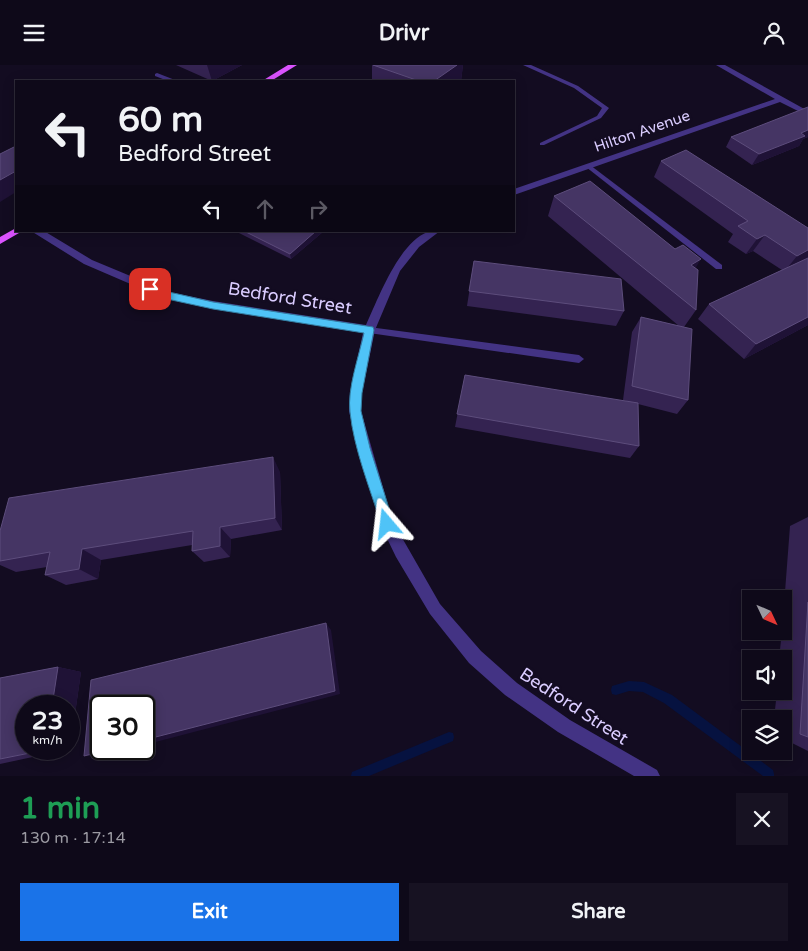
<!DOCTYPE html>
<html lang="en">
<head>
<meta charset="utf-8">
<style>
  body { margin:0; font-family:"Varela Round",sans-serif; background:#171222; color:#f1f3f6; height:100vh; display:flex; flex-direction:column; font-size:19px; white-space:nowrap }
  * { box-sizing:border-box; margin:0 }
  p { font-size:16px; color:#9b9aa2 }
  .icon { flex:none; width:28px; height:28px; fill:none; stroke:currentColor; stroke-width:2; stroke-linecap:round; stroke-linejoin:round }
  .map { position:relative; height:711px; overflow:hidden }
  .details { display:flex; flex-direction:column; background:#0e0919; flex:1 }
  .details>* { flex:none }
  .guide { position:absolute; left:15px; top:15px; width:500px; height:152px; border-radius:0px; box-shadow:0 2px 12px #0003,0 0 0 1px #2e2a38; background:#0e0919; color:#f1f3f6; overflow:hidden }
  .needle { width:32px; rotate:134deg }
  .tools { position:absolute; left:742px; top:525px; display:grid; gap:10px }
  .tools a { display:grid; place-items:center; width:50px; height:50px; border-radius:0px; background:#0e0919; box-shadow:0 2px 12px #0003,0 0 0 1px #2e2a38; font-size:25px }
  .speed { position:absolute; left:15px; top:630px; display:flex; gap:10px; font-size:25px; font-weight:700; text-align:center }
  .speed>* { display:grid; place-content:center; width:65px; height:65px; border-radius:50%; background:#0e0919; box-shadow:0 2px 12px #0003,0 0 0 1px #2e2a38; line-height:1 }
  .speed small { font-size:12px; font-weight:400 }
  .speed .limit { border:2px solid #111; border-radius:8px; background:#fff; color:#111 }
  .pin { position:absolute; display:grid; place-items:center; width:42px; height:42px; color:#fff; margin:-21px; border-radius:10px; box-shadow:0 2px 8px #0006 }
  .me { position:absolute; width:55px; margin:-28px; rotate:343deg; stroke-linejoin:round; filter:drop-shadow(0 0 4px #0008) }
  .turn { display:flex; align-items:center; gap:18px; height:105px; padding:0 20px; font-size:22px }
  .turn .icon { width:65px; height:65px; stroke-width:2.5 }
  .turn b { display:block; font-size:35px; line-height:42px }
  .lanes { display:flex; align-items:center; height:48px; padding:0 20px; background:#0003; justify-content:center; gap:25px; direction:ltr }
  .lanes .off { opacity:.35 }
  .round { display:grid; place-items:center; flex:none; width:52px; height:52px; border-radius:0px; background:#171222 }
  .head { display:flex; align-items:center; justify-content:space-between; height:85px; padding:0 20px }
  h1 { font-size:30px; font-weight:700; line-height:38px; color:#1e9e55 }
  .primary-button { display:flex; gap:10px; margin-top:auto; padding:10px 20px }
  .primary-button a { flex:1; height:58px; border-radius:0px; background:#1a73e8; color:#fff; font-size:20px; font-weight:700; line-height:58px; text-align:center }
  .primary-button a+a { background:#171222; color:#f1f3f6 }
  header { display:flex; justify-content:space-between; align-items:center; height:65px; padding:0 20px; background:#0e0919; font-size:22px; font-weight:700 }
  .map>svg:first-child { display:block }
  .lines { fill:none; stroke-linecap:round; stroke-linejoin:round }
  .stream { fill:#061240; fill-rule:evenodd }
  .lane { fill:#433384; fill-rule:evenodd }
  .street { fill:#433384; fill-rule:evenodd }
  .primary { fill:#db53ff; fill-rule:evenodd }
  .wall { fill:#342351 }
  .shaded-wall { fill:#1f1236 }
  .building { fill:#453564; stroke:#5d4d7c }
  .route { fill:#4fc3f7; stroke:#337fa1 }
  .labels { text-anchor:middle; stroke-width:5; stroke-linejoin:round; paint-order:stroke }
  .far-street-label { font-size:15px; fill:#daccff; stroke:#130c21 }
  .street-label { font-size:18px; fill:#daccff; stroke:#130c21 }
</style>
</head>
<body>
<header><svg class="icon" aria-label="menu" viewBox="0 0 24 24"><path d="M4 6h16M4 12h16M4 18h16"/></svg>Drivr<svg class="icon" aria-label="person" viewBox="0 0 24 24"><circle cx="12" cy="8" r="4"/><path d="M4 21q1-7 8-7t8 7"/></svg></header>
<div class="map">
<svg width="808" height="711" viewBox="0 0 808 711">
  <rect width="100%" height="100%" fill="#130c21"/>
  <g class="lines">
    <g class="stream">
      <path d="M629,616L644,617L672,630L773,705L774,709V711H763L664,638L643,627L629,626L616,630L612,629L611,625L612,621Z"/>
      <path d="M449,667L453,668L454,672L453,676L369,711H351L352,707Z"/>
    </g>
    <g class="lane">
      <path d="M523,0H531L578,21L609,43L601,53L544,80H540V78L597,51L602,43L574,23Z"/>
      <path d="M157,8L175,15L176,16H168L155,11V9Z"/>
      <path d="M586,100H590L722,200V204H716L586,102Z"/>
      <path d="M369,262L579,290L584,294L579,298L369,268L365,265Z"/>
    </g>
    <g class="street">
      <path d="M716,0H725L808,46V51L780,37L514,130V124L775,34Z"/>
      <path d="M31,166H44L92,195L169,227L213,236L366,260C378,234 399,177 428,167C431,165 436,166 440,166L419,182L400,206L375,265L362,328L361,346L393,457L440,539L481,586L517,618L570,655L657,705L660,711H634L558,667L505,630L469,598L430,549L396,492L380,459L358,383L349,346L350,328L363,268L213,244L163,233L84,199Z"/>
    </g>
    <g class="primary">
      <path d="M288,0H297L271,16H262Z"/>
      <path d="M16,163V166H21L19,168L0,179V172Z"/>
    </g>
  </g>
  <g class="wall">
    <path d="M176,0H242L212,16Z"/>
    <path d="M372,0H463L461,16H372Z"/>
    <path d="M808,42V72L803,74L799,81L752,100L726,82L731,72Z"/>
    <path d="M661,96L808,163V260L744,294L698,254L709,239L782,205L753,186L746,189L728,177L733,169L654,112Z"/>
    <path d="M554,131L695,203L696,245L684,262L688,335L677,349L638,339L639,381L630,393L455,362L465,310L634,338L623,335L632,267L641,252L679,261L548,151Z"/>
    <path d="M235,166H324L291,194Z"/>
    <path d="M474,196L624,246L616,261L467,241Z"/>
    <path d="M280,407L282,465L231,474L230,492L204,497L192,486V480L101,495L98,514L66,520L45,510L47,502L16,507L0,500V466Z"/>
    <path d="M808,452V686L784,674V654H774L777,626H784V594H779L782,566H784V540L790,461Z"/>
    <path d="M58,602L81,607L70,684L0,699V613Z"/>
  </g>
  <g class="shaded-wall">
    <path d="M207,0H242L212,16Z"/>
    <path d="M454,0H463L461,16H434Z"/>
    <path d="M808,65V72L803,74L799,81L752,100L759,89Z"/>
    <path d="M16,106V127L0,137V115Z"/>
    <path d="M316,166H324L291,194L290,189Z"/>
    <path d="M765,170L753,186L746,189L757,174Z"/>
    <path d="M808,185V193L784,207L797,191Z"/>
    <path d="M701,194L689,214L691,200Z"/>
    <path d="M808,252V260L744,294L756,279Z"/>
    <path d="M273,392L280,407L282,465L275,453Z"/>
    <path d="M220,462L231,474L230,492L220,481Z"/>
    <path d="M82,484L101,495L98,514L79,504Z"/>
    <path d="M326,558L331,565L340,629L144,680V675Z"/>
    <path d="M58,602L81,607L70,684L45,685V684H69V641H52Z"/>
    <path d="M111,684H129L107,690L84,691Z"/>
  </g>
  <g class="building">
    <path d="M373,0H457L434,16H419Z"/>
    <path d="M808,42V65L801,68L805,71L759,89L731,72Z"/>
    <path d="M16,81V106L0,115V89Z"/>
    <path d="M686,85L808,163V185L797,191L765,170L757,174L738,161L748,156L661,96Z"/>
    <path d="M590,116L675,184L683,180L701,194L691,200L698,205L696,245L554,131Z"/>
    <path d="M244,166H316L290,189Z"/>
    <path d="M808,193V252L756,279L709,239Z"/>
    <path d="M474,196L621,214L624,246L469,226Z"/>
    <path d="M641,252L692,264L688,335L632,321Z"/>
    <path d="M465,310L638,338L639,381L457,349Z"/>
    <path d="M273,392L275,453L220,462V481L192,486L193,466L82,484L79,504L45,510L50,487L0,496V466L9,433Z"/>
    <path d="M808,537V672L800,669Z"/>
    <path d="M326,558L335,626L144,675V641H101V684H111L84,691L91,615Z"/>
    <path d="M58,602L52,641H26V684H45V685L0,694V613Z"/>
  </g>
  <path class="route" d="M150,220L169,227L213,237L373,262L374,265L362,328L361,346L370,383L394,459L392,463L387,465L383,463L381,459C370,423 354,385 350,347C347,324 359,291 364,268L213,244L167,234L147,226L145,224Z"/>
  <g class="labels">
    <g class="far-street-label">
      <text transform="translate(642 66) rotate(-19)" y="5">Hilton Avenue</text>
    </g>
    <g class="street-label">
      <text transform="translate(290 233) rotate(9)" y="6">Bedford Street</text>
      <text transform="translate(574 641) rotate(33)" y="6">Bedford Street</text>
    </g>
  </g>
</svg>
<div class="tools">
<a><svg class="needle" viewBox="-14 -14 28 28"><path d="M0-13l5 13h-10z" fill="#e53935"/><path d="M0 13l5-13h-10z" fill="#9b9aa2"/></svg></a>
<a><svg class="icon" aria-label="sound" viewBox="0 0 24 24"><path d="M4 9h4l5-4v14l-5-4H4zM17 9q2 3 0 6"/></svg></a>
<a><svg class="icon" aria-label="layers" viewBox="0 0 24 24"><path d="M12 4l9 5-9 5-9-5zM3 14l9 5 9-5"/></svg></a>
</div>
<div class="speed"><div>23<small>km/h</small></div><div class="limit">30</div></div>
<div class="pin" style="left:150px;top:224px;background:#d93025"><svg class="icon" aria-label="arrive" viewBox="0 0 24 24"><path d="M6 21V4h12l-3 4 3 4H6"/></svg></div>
<svg class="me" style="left:387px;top:459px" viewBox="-20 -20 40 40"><path d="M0-17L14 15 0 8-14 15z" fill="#4fc3f7" stroke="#fff" stroke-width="4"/></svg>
<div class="guide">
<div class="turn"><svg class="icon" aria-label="left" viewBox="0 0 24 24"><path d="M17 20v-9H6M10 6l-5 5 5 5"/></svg><div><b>60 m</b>Bedford Street</div></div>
<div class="lanes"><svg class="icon" aria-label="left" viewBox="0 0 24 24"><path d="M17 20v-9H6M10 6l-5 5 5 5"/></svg><svg class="icon off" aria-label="ahead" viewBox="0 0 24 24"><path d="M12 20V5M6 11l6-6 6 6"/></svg><svg class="icon off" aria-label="right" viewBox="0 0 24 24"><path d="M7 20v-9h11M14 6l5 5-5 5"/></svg></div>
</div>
</div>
<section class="details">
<div class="head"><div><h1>1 min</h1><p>130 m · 17:14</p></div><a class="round"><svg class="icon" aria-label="close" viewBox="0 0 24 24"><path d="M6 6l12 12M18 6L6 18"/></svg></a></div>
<div class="primary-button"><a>Exit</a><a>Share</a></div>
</section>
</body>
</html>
